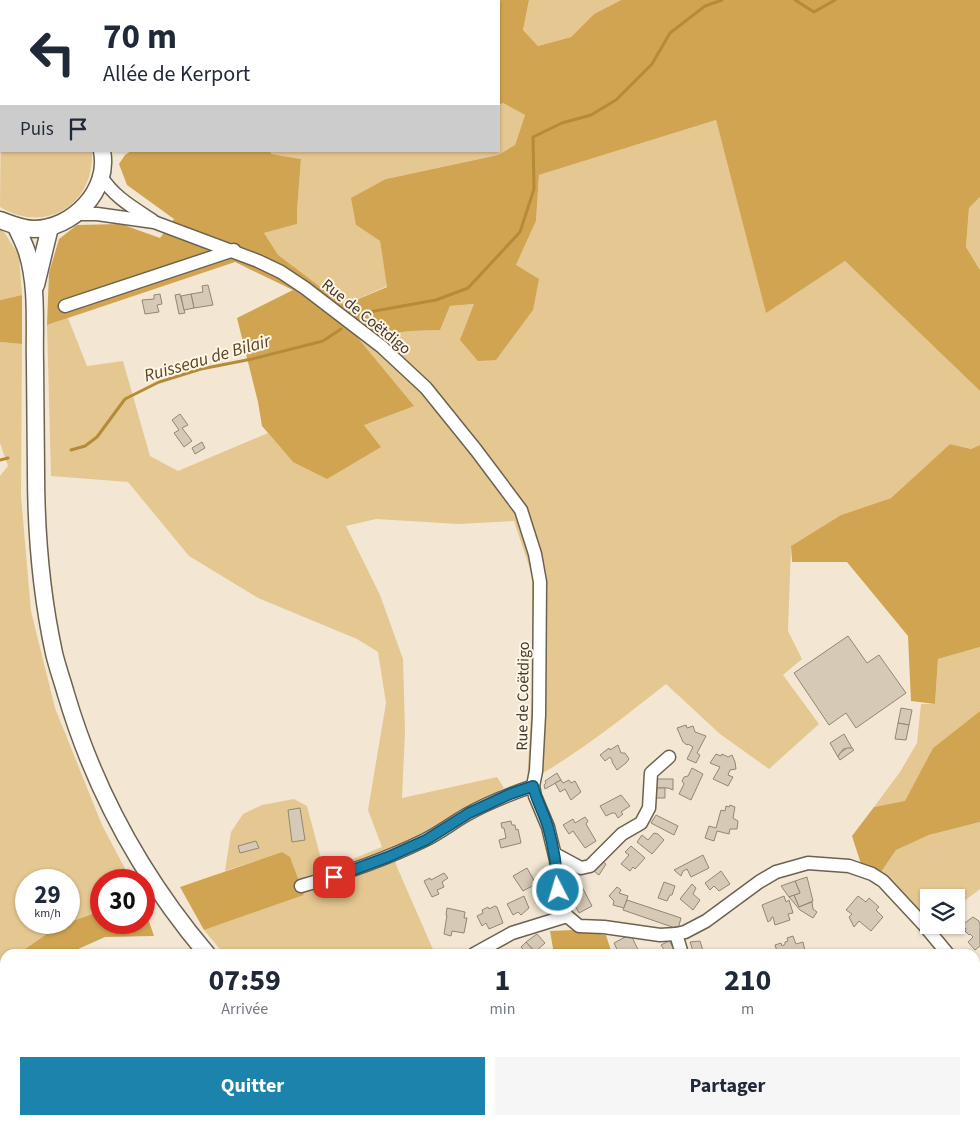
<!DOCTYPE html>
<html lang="fr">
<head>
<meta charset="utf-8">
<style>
  body { margin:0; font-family:"Source Sans 3",sans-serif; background:#f6f6f7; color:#1f2937; height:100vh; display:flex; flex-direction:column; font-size:19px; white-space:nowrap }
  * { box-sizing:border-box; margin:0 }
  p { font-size:16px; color:#747a83 }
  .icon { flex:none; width:28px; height:28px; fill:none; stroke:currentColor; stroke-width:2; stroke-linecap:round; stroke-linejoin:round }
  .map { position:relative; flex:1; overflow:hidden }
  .panel { position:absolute; left:0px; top:949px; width:980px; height:176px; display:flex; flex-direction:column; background:#fff; border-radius:15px 15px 0 0; box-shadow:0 1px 4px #0004 }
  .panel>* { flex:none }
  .hud { position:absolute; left:0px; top:0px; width:500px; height:152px; box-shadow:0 1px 4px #0004; background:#fff; color:#1f2937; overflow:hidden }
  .tools { position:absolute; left:920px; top:889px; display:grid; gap:10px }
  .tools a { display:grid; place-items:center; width:45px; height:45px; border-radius:0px; background:#fff; box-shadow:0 1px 4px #0004; font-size:25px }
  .speed { position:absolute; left:15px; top:869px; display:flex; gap:10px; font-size:25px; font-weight:700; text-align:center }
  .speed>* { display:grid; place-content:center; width:65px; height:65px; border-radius:50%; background:#fff; box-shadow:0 1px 4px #0004; line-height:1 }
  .speed small { font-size:12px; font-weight:400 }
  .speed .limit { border:8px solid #d22; background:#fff; color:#111 }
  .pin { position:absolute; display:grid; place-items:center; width:42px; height:42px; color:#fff; margin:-21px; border-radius:10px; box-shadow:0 2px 8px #0006 }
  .me { position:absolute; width:55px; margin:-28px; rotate:355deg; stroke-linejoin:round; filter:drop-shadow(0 0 4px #0008) }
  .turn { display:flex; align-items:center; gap:18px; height:105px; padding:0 20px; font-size:22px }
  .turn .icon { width:65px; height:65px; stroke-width:2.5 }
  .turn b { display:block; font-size:35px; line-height:42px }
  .then { display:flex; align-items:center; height:48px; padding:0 20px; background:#0003; gap:10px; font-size:19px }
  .eta { display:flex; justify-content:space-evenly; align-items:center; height:85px; text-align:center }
  .eta b { font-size:30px; font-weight:700; line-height:35px }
  .button { display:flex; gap:10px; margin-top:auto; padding:10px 20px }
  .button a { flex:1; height:58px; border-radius:0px; background:#1b83ac; color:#fff; font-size:20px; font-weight:700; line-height:58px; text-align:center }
  .button a+a { background:#f6f6f7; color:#1f2937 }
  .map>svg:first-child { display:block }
  .green { fill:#e5c791 }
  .forest { fill:#d0a451 }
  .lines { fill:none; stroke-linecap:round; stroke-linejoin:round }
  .stream { stroke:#b68b37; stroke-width:3 }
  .building { fill:#d6cab6; stroke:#928774 }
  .minor-casing { stroke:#6c6250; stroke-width:15 }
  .major-casing { stroke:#6c6250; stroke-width:19 }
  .minor { stroke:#fff; stroke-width:12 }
  .major { stroke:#fff; stroke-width:16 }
  .route-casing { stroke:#125570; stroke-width:12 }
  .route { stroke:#1b83ac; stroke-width:9 }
  .labels { text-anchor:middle; stroke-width:4; stroke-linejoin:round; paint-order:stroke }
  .street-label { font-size:16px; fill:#3e3a32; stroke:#fff5e5 }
  .water-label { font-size:18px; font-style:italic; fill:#584522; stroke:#fff5e5 }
</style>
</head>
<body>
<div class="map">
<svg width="980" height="1124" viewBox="0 0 980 1124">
  <rect width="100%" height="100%" fill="#f3e7d3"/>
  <g class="green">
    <path d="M529,0H621L594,14L571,37L538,46L523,30Z"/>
    <path d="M503,103L525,115L515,145L498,155L386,179L356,225L380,241L387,286L344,305L278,256L264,233L297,224V211L301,159L270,154V151H499V105Z"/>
    <path d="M1,111V151H92C95,204 46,235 0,207Z"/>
    <path d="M716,120L766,312L845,261L980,391V445L971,449L950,444L891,498L841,515L791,546L788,631L802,659L783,675L819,724L769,769L720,734L666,684C621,719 577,755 527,782L533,681L532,575L514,521L458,524L376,519L346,526L380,595L403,659L405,731L402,798L497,777L504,788L392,850L397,867L435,954H224L204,930L304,895L282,852L225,871L231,832L243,814L262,805L294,799L307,806L321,859L343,863L382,847L368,810L386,703L378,652L357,639L258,598L189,556L128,482L51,476L47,325L68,318L87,366L123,361L150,456L178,471L268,433L293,462L380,446L364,425L356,337L411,331L440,330L450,306L475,304L516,265L536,221L539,175Z"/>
    <path d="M980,197V270L966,247L969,208Z"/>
    <path d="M0,230L4,232L19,255L22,295L0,300Z"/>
    <path d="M0,342L22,344L21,496L31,611L55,708L102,825L131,880H101V911L69,922V880H26V922L68,923L58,926L18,954H5V963L0,966V476L8,466L0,443Z"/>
    <path d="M980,647V711L933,748L905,802L874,807L900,772L917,743L921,704H935L938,659Z"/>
    <path d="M980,822V889L956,907V898H929V922L879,875L896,850L929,835Z"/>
    <path d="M678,1120H829L831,1124H679Z"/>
  </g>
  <g class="forest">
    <path d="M450,0H529L523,30L538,46L571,37L594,14L621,0H980V197L969,208L966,247L980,270V391L845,261L766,313L716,120L539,175L536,221L516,265L539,279L533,310L496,360L478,361L460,340L474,304L450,306L440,330L411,331L357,337L414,406L364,425L381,447L327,479L293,462L262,426L258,402L237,318L293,290L235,262L47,325L49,273L59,239L77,225L121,224L160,238L174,219L127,185L119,164L125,155L131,151H270L271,154L301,159L297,211V224L264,233L278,255L344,305L387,287L380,241L356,225L351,198L386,179L498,155L515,145L525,115L503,103L499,105V1H450Z"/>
    <path d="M22,295V344L0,342V300Z"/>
    <path d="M950,444L971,449L980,445V647L938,659L935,704L911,701L908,636L847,562H792L791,546L841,515L891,498Z"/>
    <path d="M980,711V822L929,835L896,850L879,875L861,864L852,836L874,807L905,801L933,748Z"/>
    <path d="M282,852L290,857L304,895L204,930L180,887Z"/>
    <path d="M144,907L154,936L105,937L67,954H18L58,926L101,911V922H144Z"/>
    <path d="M574,930L606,935L612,954H554L550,931Z"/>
    <path d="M441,1120H678L679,1124H448Z"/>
  </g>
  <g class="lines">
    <g class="stream">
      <path d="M795,0L814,12L835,0"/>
      <path d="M361,317L369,312L436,300L468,288L520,232L534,189L533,137L562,123L591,115L616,100L652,64L670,33L705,6L722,0"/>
      <path d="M71,450L85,446L97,437L125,399L159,382L201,369L252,359L323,341L341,329"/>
      <path d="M0,460L8,458"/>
    </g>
  </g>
  <g class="building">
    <path d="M208,285L213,305L194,308L191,294L203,292L202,286Z"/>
    <path d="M160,294L162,304L157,305L159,312L145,314L142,300L154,299V295Z"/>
    <path d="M180,294L185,313L179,314L175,295Z"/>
    <path d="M191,294L194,308L184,310L181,296Z"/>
    <path d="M180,414L188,425L182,428L192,441L184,447L174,433L179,430L172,420Z"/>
    <path d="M202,442L205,448L195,454L192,448Z"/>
    <path d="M848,636L867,663L879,655L906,693L856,728L846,713L829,725L794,673Z"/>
    <path d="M901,708L912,710L909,725L898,723Z"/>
    <path d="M898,723L909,725L906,740L895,739Z"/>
    <path d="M686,725L687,728L693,726L695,732L706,736L697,753L700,755L696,763L687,759L693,747L688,744L687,745L683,742L677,728Z"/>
    <path d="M844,734L852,748L843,749L838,757L830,743Z"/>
    <path d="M618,745L621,753H625L629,759L626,763L617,770L612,762V760L610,757L605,761L600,755L609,748L610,750Z"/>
    <path d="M847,748H852L854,750L840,760L838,757L840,753Z"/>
    <path d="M716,754L721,756L722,754L728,757L732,755L735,762L736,769L730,770L728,775L733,777L728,786L713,779L720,767L710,763Z"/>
    <path d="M692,768L703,774L691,800L679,794L684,784L682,781L684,777L688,776Z"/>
    <path d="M557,773L561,780L545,789L544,785L546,783L545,781Z"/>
    <path d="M655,779H673V790L668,788H653Z"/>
    <path d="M561,780L563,783L569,780L571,783L575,781L581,792L571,800L565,789L560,792L555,783Z"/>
    <path d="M653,788H665V798H654Z"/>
    <path d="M621,795L630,806L621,812L623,814L618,818L615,813H612L606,816L600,806Z"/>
    <path d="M730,805L735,807L733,818L738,821L737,829H730L729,834L717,831L714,841L705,838L709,826L716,828L721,810L725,811L726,806L729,807Z"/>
    <path d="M300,808L305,840L292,842L288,810Z"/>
    <path d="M656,815L678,826L674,835L651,823Z"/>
    <path d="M585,817L588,821L586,824L596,841L585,848L573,831L569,834L563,825L573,819L575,823Z"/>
    <path d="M511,821L512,825H515L516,830L518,829L521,843L501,848L499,840L506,838L504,828H502L501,823Z"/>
    <path d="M654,833L658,834L664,840L652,854L637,842L642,835L648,840Z"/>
    <path d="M256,841L259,848L240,853L238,846Z"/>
    <path d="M631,846L645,858L635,869L633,867L630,871L621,864L629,855L625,852Z"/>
    <path d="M703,855L709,868L691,877L687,869L683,871L681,876L674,870Z"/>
    <path d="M601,860L606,864L599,875L594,871Z"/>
    <path d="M527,868L536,884L523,891L513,876Z"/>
    <path d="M721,871L730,884L719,891L714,886L710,890L705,883Z"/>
    <path d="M444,873L448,878L442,882L444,887L437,890L439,894L432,897L424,881L430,878L431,880Z"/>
    <path d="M807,877L813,901L799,907L794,895L800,893L795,881Z"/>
    <path d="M795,881L800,893L789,897L781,886Z"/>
    <path d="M664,882L675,886L672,895H670L667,901L658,898Z"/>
    <path d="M692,884L696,888L693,894L700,900L693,910L680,899Z"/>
    <path d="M582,887L592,906L579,913L571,898L576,896L574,891Z"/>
    <path d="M617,887L621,890L619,893L628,896L624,908L613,905L614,901L609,896Z"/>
    <path d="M794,895L799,907L812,902L813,909L817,912L813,918L800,910L789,897Z"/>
    <path d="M524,896L529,908L521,915L518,912L513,915L507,904Z"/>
    <path d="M784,896L786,902L789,900L793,913L788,914L790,920L775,925L773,917L771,918V920L768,922L762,905Z"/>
    <path d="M858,896L866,902L869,898L879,907L876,910L883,917L871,931L859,921L854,927L849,917L852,914L846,910Z"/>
    <path d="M627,900L681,918L678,929L623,910Z"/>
    <path d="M495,906L497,907L503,923L489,929L486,923L482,926L477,916L483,913L482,910L488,907L489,909Z"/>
    <path d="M447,908L465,912L464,918H467L464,933L452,931L451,936L444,934L447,915H446Z"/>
    <path d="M973,917L979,921L980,925V946L975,950L968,942L973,937L970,934L969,935L965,931L966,929L962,925Z"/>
    <path d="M537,934L545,943L535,952L526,942Z"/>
    <path d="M627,936L632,937L640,954H619L614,943Z"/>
    <path d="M793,936L796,944L803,942L805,951L797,953V952L791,954H778L775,945L781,943L782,946L785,944V942L788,941L787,938Z"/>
    <path d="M669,941L676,951L670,954H667L661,945Z"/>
    <path d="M700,941L704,954H694L690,942Z"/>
    <path d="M526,942L535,952L533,954H527L521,947Z"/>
  </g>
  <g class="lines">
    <g class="minor-casing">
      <g id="minor">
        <path d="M59,1V0"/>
        <path d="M101,176C113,196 132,207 152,220"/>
        <path d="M76,214H97L154,222L258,261L281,272L305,288L382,347L426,388L476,450L521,510L535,554L540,582L539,715L536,771L533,786L535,796L548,827L556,860L560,897L563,909L567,916L579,926L604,927L660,935L676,934L685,932L706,921L759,882L776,872L808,863L849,866L872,874L883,881L924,925L948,954"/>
        <path d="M65,306L234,250"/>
        <path d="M555,854L581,868L590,866L622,834L641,823L649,808L651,773L669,757"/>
        <path d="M301,886C343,874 384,860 423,841C438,834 452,823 466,815C487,803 510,794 533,786"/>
        <path d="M676,934L682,954"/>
        <path d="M474,954L512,933L567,916"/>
        <path d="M975,985L980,991"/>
      </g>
    </g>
    <g class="major-casing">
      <g id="major">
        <path d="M299,1L300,0"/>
        <path d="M0,100L1,99"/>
        <path d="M0,220C11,224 22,229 34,229C72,229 110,191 102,151"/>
        <path d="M16,227C20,235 24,243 27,252C38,287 34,327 35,363C35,400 36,436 36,472C36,532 41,593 54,653C57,666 62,680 66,694C94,789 142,877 207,954"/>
        <path d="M36,285L50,227"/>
        <path d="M416,1120L423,1124"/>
      </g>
    </g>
    <use href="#minor" class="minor"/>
    <use href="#major" class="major"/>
  </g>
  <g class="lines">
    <g class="route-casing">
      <path id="route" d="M334,877L388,857L426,840L469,813L510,794L533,786C536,800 544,813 548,827C554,848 557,868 558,890"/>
    </g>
    <use href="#route" class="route"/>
  </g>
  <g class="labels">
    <g class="street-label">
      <text transform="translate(367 316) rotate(39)" y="6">Rue de Coëtdigo</text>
      <text transform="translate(522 696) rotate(-89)" y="6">Rue de Coëtdigo</text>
    </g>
    <g class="water-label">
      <text transform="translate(207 358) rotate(-16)" y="6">Ruisseau de Bilair</text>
    </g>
  </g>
</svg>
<div class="tools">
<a><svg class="icon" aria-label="layers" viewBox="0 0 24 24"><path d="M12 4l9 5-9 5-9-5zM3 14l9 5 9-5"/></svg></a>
</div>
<div class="speed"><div>29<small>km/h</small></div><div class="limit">30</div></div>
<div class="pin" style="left:334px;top:877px;background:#d93025"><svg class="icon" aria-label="arrive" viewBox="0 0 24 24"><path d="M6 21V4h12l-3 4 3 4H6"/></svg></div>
<svg class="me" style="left:558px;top:890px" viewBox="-20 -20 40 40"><circle r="17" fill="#1b83ac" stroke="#fff" stroke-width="3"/><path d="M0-11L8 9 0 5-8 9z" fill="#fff"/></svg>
<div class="hud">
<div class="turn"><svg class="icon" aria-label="left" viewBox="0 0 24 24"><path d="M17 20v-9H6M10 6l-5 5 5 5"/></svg><div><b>70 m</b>Allée de Kerport</div></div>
<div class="then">Puis<svg class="icon" aria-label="arrive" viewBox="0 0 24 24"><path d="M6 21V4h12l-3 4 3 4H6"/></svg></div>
</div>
<section class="panel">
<div class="eta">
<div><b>07:59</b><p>Arrivée</p></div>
<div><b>1</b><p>min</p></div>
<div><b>210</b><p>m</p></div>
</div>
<div class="button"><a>Quitter</a><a>Partager</a></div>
</section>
</div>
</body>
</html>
